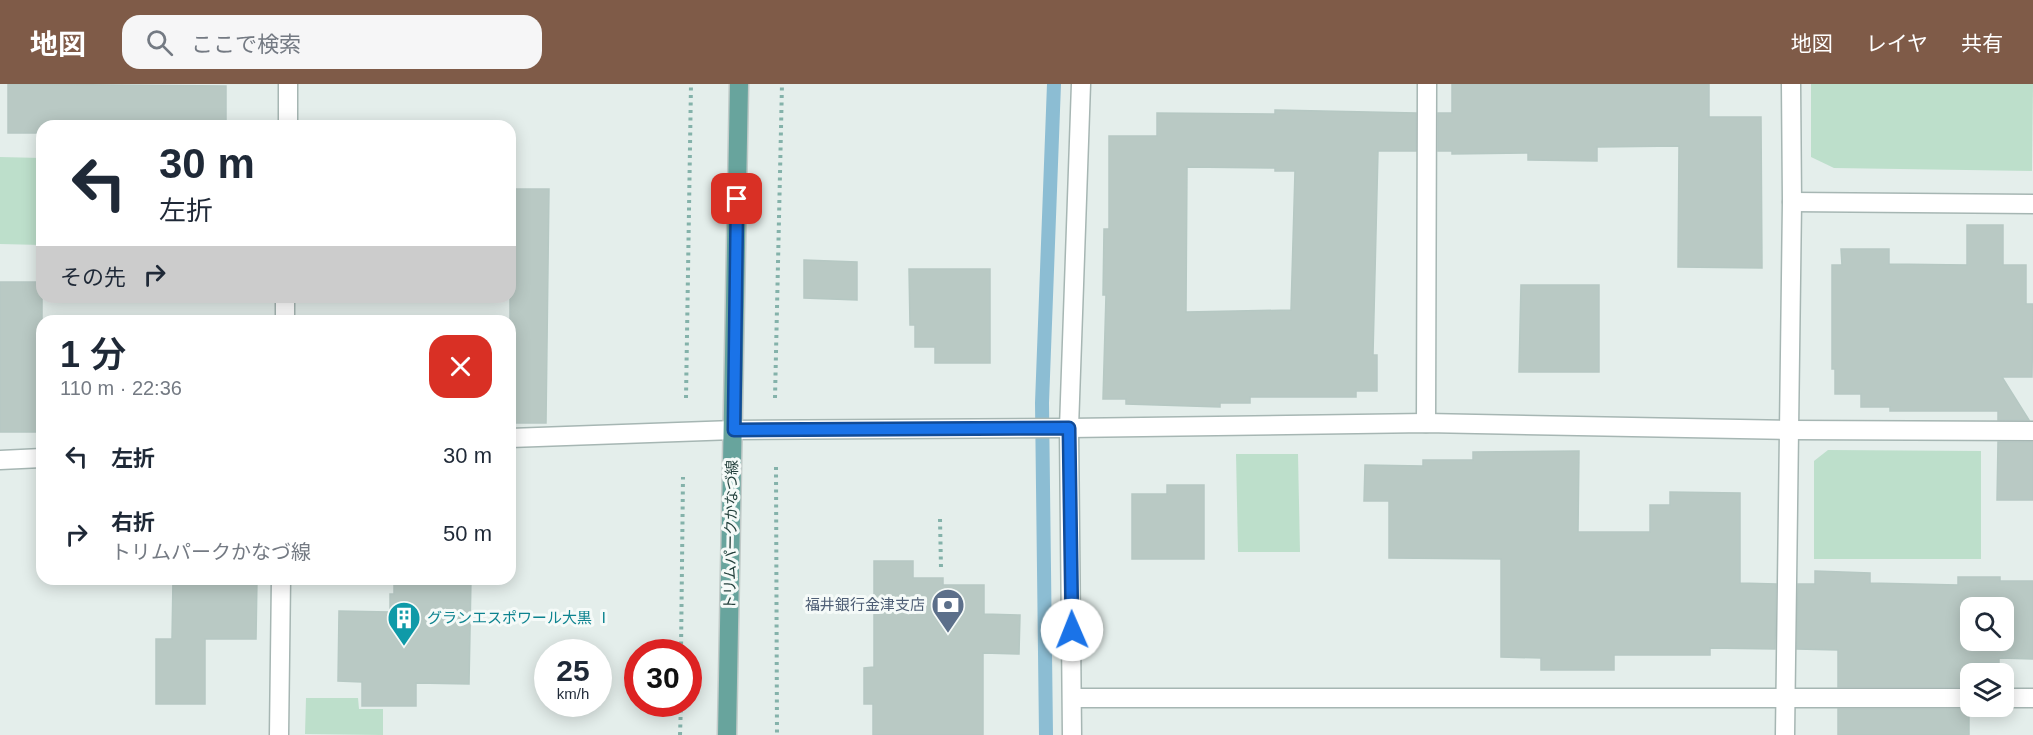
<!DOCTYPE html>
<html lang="ja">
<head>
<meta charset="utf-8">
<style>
  body { margin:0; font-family:Arial,"Noto Sans JP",sans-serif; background:#f6f6f7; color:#1f2937; height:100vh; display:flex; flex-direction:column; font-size:22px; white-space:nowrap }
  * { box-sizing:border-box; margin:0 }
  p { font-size:20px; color:#747a83 }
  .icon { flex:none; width:33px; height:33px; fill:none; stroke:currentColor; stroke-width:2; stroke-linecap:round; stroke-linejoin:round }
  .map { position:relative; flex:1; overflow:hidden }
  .panel { position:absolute; left:36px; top:231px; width:480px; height:270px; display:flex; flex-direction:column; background:#fff; border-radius:18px; box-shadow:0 3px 15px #0003 }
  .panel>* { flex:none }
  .hud { position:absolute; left:36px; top:36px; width:480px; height:183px; border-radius:18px; box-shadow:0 3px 15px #0003; background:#fff; color:#1f2937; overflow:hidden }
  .controls { position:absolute; left:1960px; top:513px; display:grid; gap:12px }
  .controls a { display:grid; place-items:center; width:54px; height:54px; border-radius:12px; background:#fff; box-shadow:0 3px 15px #0003; font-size:30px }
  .speed { position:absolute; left:534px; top:555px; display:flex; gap:12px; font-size:30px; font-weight:700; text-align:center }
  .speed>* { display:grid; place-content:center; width:78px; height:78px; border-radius:50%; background:#fff; box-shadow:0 3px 15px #0003; line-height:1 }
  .speed small { font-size:15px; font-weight:400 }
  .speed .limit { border:9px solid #d22; background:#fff; color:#111 }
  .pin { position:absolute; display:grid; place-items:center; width:51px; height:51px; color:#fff; margin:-26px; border-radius:12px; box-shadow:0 3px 9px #0006 }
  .me { position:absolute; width:66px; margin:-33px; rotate:359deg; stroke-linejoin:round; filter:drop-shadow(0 0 4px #0008) }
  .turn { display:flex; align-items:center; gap:21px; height:126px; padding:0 24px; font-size:27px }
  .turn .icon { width:78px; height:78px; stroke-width:2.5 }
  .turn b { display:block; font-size:42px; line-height:51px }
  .then { display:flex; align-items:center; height:57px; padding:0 24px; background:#0003; gap:12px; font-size:22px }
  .round { display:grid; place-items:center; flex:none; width:63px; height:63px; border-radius:18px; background:#f6f6f7 }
  .overview { display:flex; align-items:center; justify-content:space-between; height:102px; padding:0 24px }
  h1 { font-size:36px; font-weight:600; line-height:45px }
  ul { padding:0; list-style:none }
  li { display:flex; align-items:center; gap:18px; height:78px; padding:0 24px }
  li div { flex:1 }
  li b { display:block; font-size:22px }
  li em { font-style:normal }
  header { display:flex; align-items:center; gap:36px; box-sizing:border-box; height:84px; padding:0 30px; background:#7f5b48; color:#fff }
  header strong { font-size:28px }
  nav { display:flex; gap:33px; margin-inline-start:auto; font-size:21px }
  .search { width:420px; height:54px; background:#f6f6f7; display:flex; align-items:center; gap:15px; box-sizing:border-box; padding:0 21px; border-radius:18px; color:#747a83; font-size:22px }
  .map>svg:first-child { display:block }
  .green { fill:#bddfcb }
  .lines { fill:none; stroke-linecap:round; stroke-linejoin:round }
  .stream { stroke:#8cbdd3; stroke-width:14 }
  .building { fill:#b9c9c4; stroke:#b6c8c3; stroke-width:1.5; fill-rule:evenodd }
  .minor-casing { stroke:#a6b6b3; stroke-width:21 }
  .major-casing { stroke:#c1cac8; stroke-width:21 }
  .path { stroke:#84b2aa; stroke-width:4; stroke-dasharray:3 4.5; stroke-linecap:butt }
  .minor { stroke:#fff; stroke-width:18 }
  .major { stroke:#68a49d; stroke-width:18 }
  .route-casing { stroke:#114b97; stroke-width:15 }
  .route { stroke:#1a73e8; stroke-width:10 }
  .labels { text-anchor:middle; stroke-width:6; stroke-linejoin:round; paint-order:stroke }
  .street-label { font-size:15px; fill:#23403c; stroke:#f5faf8 }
  .service-label { font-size:15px; fill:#4e5e75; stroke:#f5faf8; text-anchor:end }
  .culture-label { font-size:15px; fill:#0d838f; stroke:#f5faf8; text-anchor:start }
</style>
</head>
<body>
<header>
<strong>地図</strong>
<div class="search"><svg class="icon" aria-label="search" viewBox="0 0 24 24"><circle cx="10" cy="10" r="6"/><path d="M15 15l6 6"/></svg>ここで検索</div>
<nav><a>地図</a><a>レイヤ</a><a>共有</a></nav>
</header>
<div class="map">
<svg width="2033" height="651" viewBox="0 0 2033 651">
  <rect width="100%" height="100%" fill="#e4eeeb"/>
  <g class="green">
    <path d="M1811,0H2033L2032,87L1834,84L1811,73Z"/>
    <path d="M0,73L42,74V161L0,160Z"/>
    <path d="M1828,366L1981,367V475H1814V377Z"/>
    <path d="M1236,370H1298L1300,468H1238Z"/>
    <path d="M306,614H358L359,625H383V651L305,650Z"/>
  </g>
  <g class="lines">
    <path class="stream" d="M1046,651L1042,319L1054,0"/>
  </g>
  <g class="building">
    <path d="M8,0L226,2V42H42V49H8Z"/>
    <path d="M1452,0H1709V33H1761L1762,184L1678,183L1679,62L1597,63V77L1528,76V69L1452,70V67H1438V29H1452Z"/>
    <path d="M1275,26L1416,29V67H1378L1373,271H1377V307H1356V313H1250V319H1220V323L1126,320V315H1103L1106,211H1103L1104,145H1109V52H1157V29L1275,30ZM1187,83L1275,84V87H1295L1291,226L1186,228Z"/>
    <path d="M510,105H549L546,339H510Z"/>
    <path d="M1967,141H2003V181H2026V220H2033L2032,293H2002L2029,336H1998V327H1890V323H1861V310H1835V285H1832V181H1842L1841,165H1889V180L1967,181Z"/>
    <path d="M804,176L857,178V216L804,214Z"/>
    <path d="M909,185H990V279H935V263H915V241H910Z"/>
    <rect x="0" y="198" width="42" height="150"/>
    <path d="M1521,201H1599V288H1519Z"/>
    <path d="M1998,358H2033V416H1997Z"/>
    <path d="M1579,367L1578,448H1650V421H1670V408L1740,409V499L1776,500L1775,565L1710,564V571H1614V586H1541V574L1501,573V475L1389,474V417H1364L1365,381L1423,382V376H1473V368Z"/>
    <path d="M1167,401H1204V475H1132V410H1167Z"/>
    <path d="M874,477H913V494H943V501H984V530L1020,531L1019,570L983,569V651H873V620H864V584L874,583Z"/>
    <path d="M1815,487L1870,489V499L1958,501V493H2000V497H2033V575L1999,574V579H1969V603H1838V566L1797,565L1798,500H1815ZM1971,524H2004V556H1971Z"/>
    <path d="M173,495H257L256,555H205V620H156V555H172Z"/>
    <path d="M394,495H471L469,600L416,599V622H362V598L338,597L339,527L390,528V510H394Z"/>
    <rect x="1838" y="625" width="131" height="26"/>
  </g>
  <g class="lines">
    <g class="minor-casing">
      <g id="minor">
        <path d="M288,42V0"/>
        <path d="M1792,118L2033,120"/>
        <path d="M285,237V213"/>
        <path d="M1426,339L1427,0"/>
        <path d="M510,354L734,346L1069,344L1426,339L1790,346L2033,347"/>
        <path d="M0,376L42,374"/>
        <path d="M1073,614H1971"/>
        <path d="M2004,614H2033"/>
        <path d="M279,651L281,495"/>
        <path d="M1072,651L1069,344L1081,0"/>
        <path d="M1785,651L1792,118L1791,0"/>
      </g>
    </g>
    <g class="major-casing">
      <path id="major" d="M727,651L739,0"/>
    </g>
    <g class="path">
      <path d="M686,314L691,0"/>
      <path d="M775,314L782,0"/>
      <path d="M776,383L777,651"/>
      <path d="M940,435L941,484"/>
      <path d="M681,568L683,393"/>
      <path d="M680,651L681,620"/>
    </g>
    <use href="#minor" class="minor"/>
    <use href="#major" class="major"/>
  </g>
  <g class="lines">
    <g class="route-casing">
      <path id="route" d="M737,115L734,346L1069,344L1072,546"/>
    </g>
    <use href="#route" class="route"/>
  </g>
  <defs>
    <g id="bank-pin" transform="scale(1.725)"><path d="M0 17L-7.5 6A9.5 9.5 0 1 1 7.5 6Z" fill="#5c6f8a" stroke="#f5faf8"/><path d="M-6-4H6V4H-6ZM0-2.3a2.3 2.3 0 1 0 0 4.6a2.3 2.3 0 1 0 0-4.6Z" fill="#fff"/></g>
    <g id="building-pin" transform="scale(1.725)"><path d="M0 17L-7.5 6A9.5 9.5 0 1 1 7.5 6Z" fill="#0f9aa8" stroke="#f5faf8"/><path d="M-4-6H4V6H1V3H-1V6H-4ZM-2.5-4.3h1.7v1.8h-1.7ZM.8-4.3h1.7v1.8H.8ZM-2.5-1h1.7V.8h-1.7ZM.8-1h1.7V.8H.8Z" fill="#fff"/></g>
  </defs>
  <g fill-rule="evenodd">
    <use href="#bank-pin" x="948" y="521"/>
    <use href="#building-pin" x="404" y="534"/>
  </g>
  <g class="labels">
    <g class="street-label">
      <text transform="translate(731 451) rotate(-89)" y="5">トリムパークかなづ線</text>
    </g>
    <g class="service-label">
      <text x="925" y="526">福井銀行金津支店</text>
    </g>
    <g class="culture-label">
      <text x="427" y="539">グランエスポワール大黒 Ⅰ</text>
    </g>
  </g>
</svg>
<div class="controls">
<a><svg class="icon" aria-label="search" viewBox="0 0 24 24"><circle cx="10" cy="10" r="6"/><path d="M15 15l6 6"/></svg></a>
<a><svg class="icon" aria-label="layers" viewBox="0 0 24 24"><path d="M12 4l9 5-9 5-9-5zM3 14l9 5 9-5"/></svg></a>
</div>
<div class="speed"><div>25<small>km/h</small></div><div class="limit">30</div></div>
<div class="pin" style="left:737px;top:115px;background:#d93025"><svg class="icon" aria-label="arrive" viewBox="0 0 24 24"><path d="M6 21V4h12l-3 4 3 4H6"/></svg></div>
<svg class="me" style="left:1072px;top:546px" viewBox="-20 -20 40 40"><circle r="19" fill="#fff"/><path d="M0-13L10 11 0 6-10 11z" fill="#1a73e8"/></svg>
<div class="hud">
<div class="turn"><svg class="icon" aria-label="left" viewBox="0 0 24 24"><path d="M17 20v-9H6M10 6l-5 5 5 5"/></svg><div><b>30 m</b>左折</div></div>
<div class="then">その先<svg class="icon" aria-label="right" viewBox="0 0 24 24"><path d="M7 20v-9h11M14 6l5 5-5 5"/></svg></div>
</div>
<section class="panel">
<div class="overview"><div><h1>1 分</h1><p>110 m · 22:36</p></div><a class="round" style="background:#d93025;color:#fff"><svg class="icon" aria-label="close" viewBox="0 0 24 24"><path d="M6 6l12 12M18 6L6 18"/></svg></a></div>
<ul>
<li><svg class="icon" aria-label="left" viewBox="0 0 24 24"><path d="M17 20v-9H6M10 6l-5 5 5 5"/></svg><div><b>左折</b></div><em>30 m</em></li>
<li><svg class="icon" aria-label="right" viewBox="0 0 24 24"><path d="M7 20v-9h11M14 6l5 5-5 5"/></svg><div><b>右折</b><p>トリムパークかなづ線</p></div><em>50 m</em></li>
</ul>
</section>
</div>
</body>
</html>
